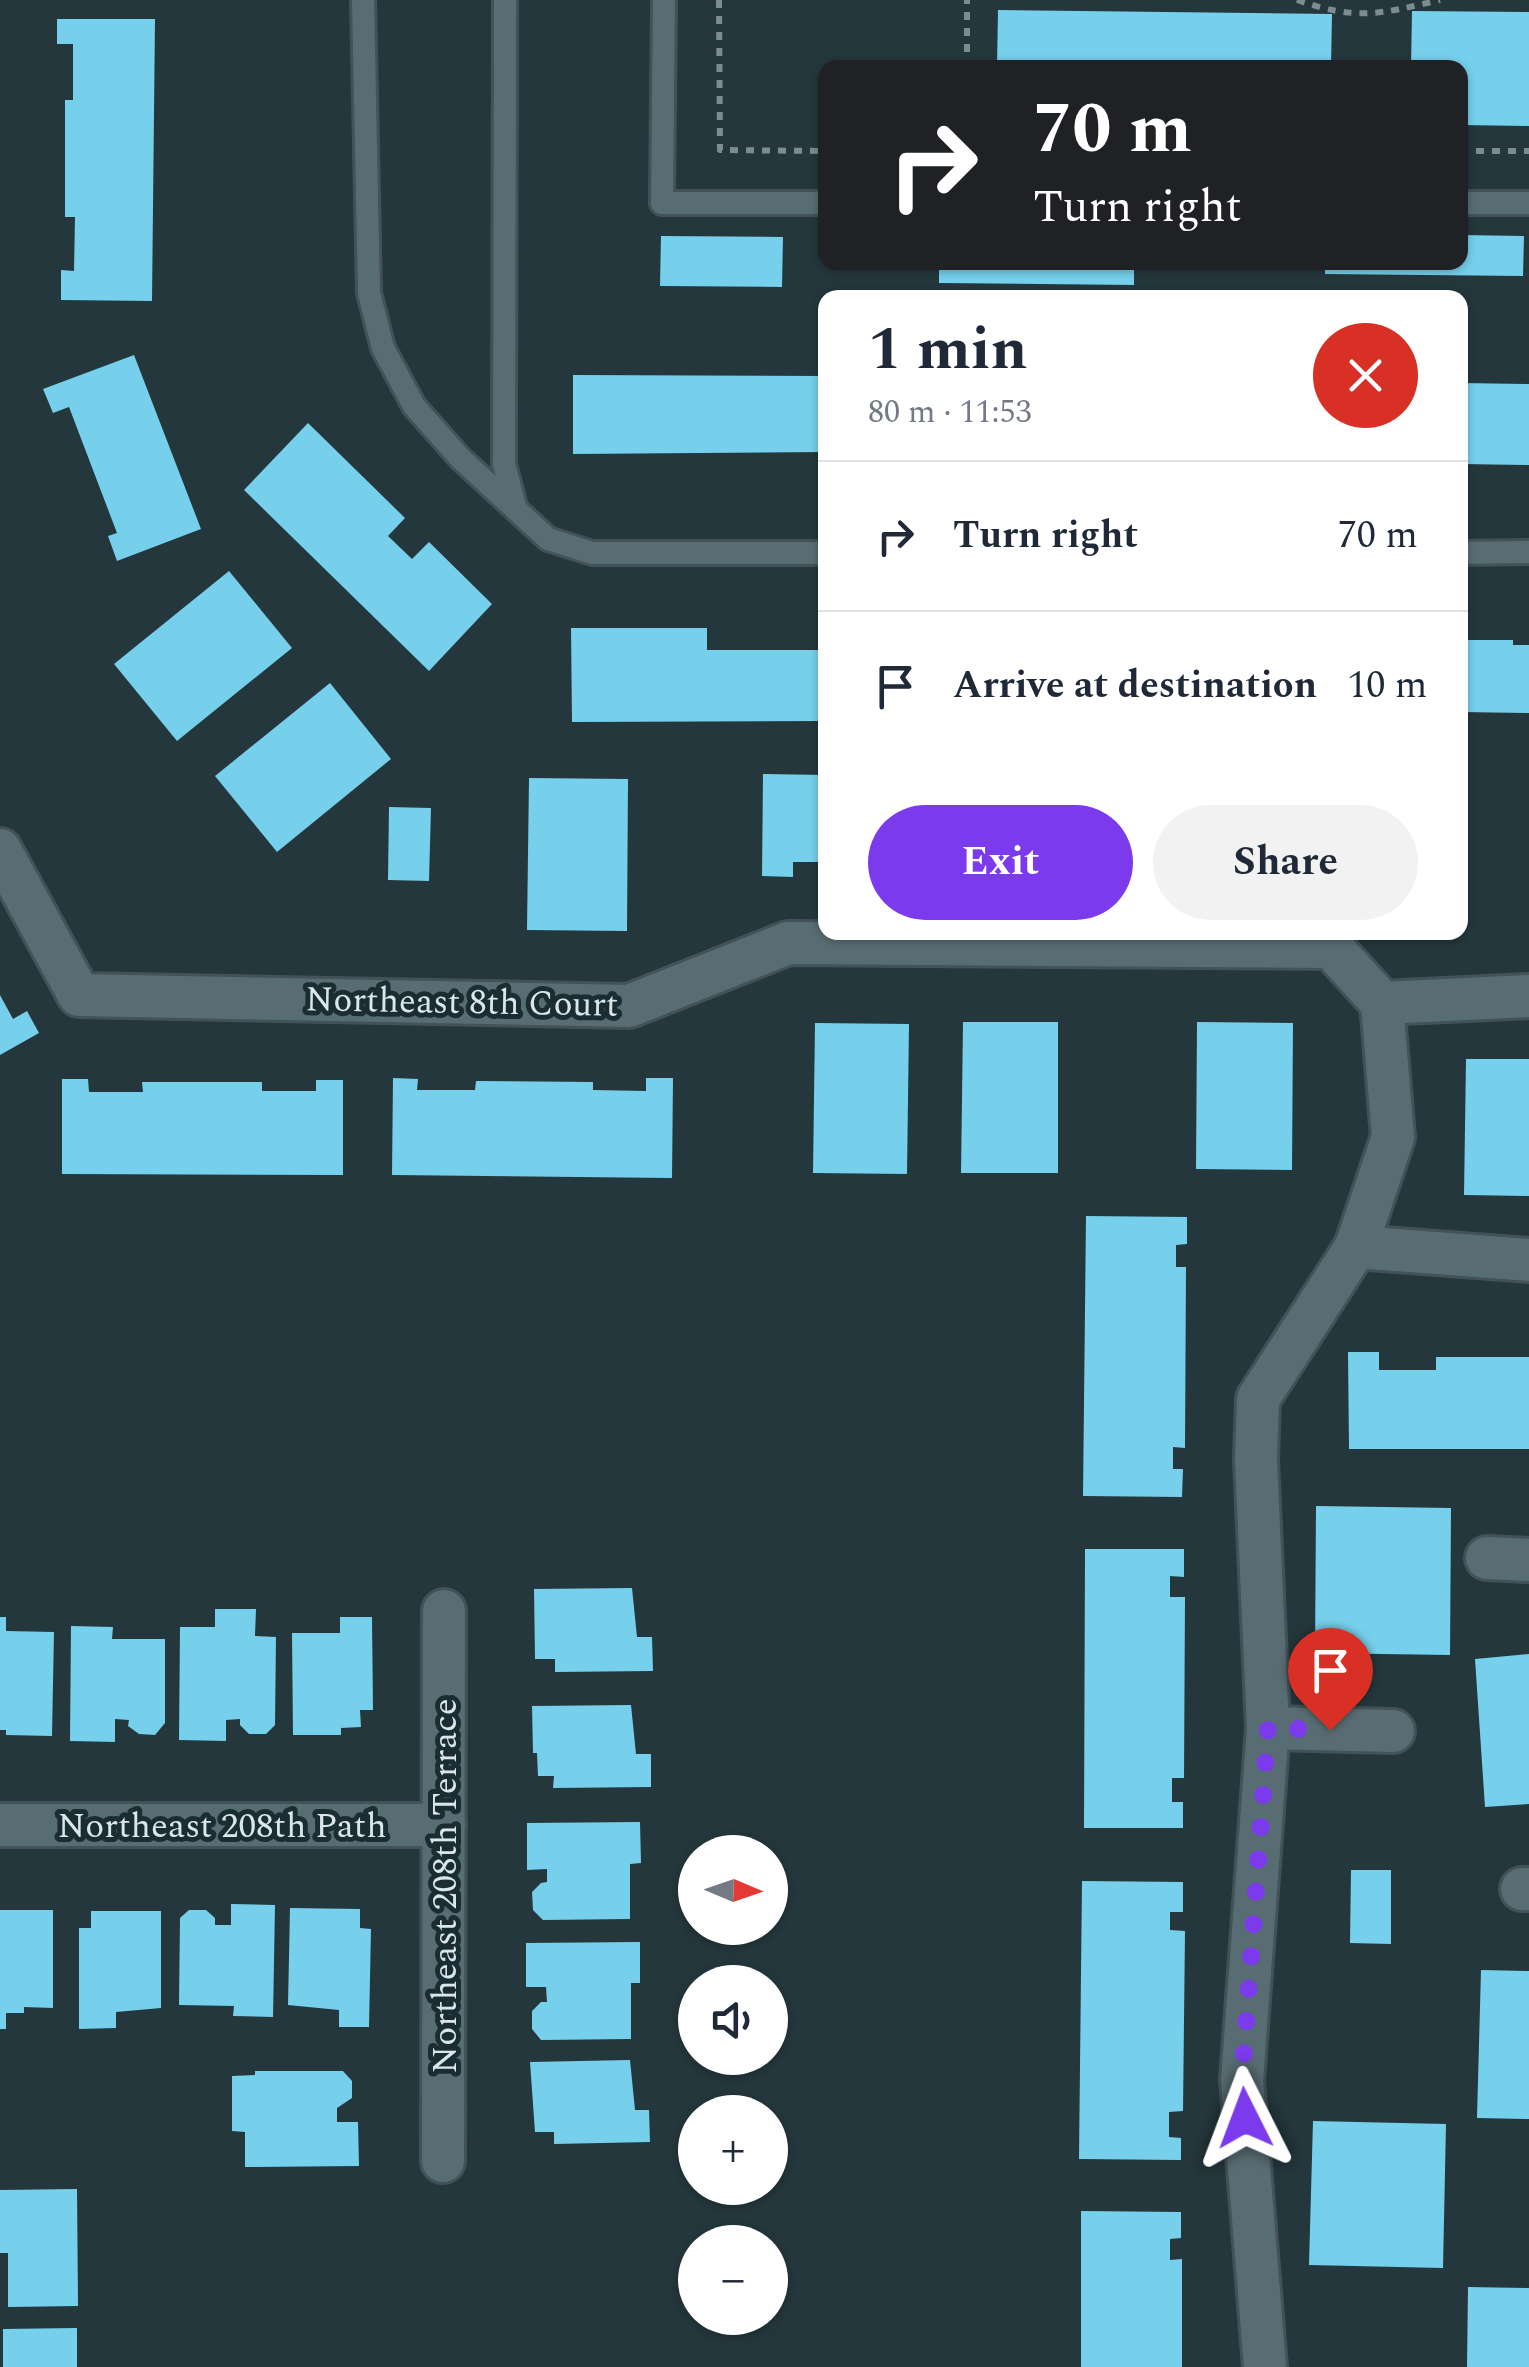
<!DOCTYPE html>
<html lang="en">
<head>
<meta charset="utf-8">
<style>
  body { margin:0; font-family:Spectral,serif; background:#f2f2f3; color:#1f2937; height:100vh; display:flex; flex-direction:column; font-size:38px; white-space:nowrap }
  * { box-sizing:border-box; margin:0 }
  p { font-size:32px; color:#747a83 }
  .icon { flex:none; width:55px; height:55px; fill:none; stroke:currentColor; stroke-width:2; stroke-linecap:round; stroke-linejoin:round }
  .map { position:relative; flex:1; overflow:hidden }
  .drawer { position:absolute; left:818px; top:290px; width:650px; height:650px; display:flex; flex-direction:column; background:#fff; border-radius:20px; box-shadow:0 2px 8px #0004 }
  .drawer>* { flex:none }
  .guide { position:absolute; left:818px; top:60px; width:650px; height:210px; border-radius:20px; box-shadow:0 2px 8px #0004; background:#202124; color:#fff; overflow:hidden }
  .needle { width:65px; rotate:92deg }
  .controls { position:absolute; left:678px; top:1835px; display:grid; gap:20px }
  .controls a { display:grid; place-items:center; width:110px; height:110px; border-radius:50%; background:#fff; box-shadow:0 2px 8px #0004; font-size:50px }
  .pin { position:absolute; display:grid; place-items:center; width:85px; height:85px; color:#fff; margin:-102px -42px; border-radius:50% 50% 50% 0; rotate:-45deg; box-shadow:0 0 10px #0007 }
  .pin .icon { rotate:45deg }
  .me { position:absolute; width:110px; margin:-55px; rotate:357deg; stroke-linejoin:round; filter:drop-shadow(0 0 8px #0008) }
  .turn { display:flex; align-items:center; gap:35px; height:210px; padding:0 50px; font-size:45px }
  .turn .icon { width:130px; height:130px; stroke-width:2.5 }
  .turn b { display:block; font-size:70px; line-height:85px }
  .round { display:grid; place-items:center; flex:none; width:105px; height:105px; border-radius:52px; background:#f2f2f3 }
  .head { display:flex; align-items:center; justify-content:space-between; height:170px; padding:0 50px }
  h1 { font-size:60px; font-weight:700; line-height:75px }
  .cta { display:flex; gap:20px; margin-top:auto; padding:20px 50px }
  .cta a { flex:1; height:115px; border-radius:60px; background:#7c3aed; color:#fff; font-size:40px; font-weight:700; line-height:115px; text-align:center }
  .cta a+a { background:#f2f2f3; color:#1f2937 }
  ul { padding:0; list-style:none }
  li { display:flex; align-items:center; gap:30px; height:150px; padding:0 50px; border-top:2px solid #e0e1e3 }
  li div { flex:1 }
  li b { display:block; font-size:38px }
  li em { font-style:normal }
  .map>svg:first-child { display:block }
  .building { fill:#76d0ec }
  .lines { fill:none; stroke-linecap:round; stroke-linejoin:round }
  .service-casing { stroke:#425257; stroke-width:28 }
  .minor-casing { stroke:#425257; stroke-width:48 }
  .path { stroke:#7c8c91; stroke-width:6; stroke-dasharray:8 8; stroke-linecap:butt }
  .service { stroke:#586d73; stroke-width:22 }
  .minor { stroke:#586d73; stroke-width:42 }
  .route { stroke:#7c3aed; stroke-width:18; stroke-dasharray:0 32.4 }
  .labels { text-anchor:middle; stroke-width:10; stroke-linejoin:round; paint-order:stroke }
  .street-label { font-size:35px; fill:#dae6ea; stroke:#1a2d33 }
</style>
</head>
<body>
<div class="map">
<svg width="1529" height="2367" viewBox="0 0 1529 2367">
  <rect width="100%" height="100%" fill="#24373d"/>
  <g class="building">
    <path d="M998,10L1332,14L1331,68H997Z"/>
    <path d="M1412,11L1529,12V126L1460,125V68H1411Z"/>
    <path d="M57,19H155L152,301L61,300V270L74,271L75,217H65V100H73V44H57Z"/>
    <path d="M1460,235L1524,236L1523,276L1325,274V262H1460Z"/>
    <path d="M661,236L783,237L782,287L660,286Z"/>
    <path d="M939,262H1134V285L939,283Z"/>
    <path d="M134,355L201,529L117,561L108,536L117,533L69,407L53,413L43,389Z"/>
    <path d="M573,375L825,376V452L573,454Z"/>
    <path d="M1460,383L1529,384V465L1460,464Z"/>
    <path d="M308,423L405,518L388,536L412,559L429,542L492,604L429,671L244,490Z"/>
    <path d="M229,571L292,648L177,741L114,664Z"/>
    <path d="M571,628H707V650H825V721L572,722Z"/>
    <path d="M1460,640H1513V645H1529V713L1460,712Z"/>
    <path d="M330,683L391,759L277,852L215,776Z"/>
    <path d="M763,774L825,775V862H793V877L762,876Z"/>
    <path d="M529,778L628,779L627,931L527,930Z"/>
    <path d="M389,807L431,808L429,881L388,880Z"/>
    <path d="M0,995L13,1019L27,1011L39,1033L0,1055Z"/>
    <path d="M963,1022H1058V1173H961Z"/>
    <path d="M1197,1022L1293,1023L1292,1170L1196,1169Z"/>
    <path d="M815,1023L909,1024L907,1174L813,1173Z"/>
    <path d="M1466,1059H1529V1196L1464,1195Z"/>
    <path d="M393,1078L418,1079L417,1090H475L476,1081L593,1082V1090L646,1091V1078H673L672,1178L392,1175Z"/>
    <path d="M62,1079H88L89,1092H143L142,1082H262V1091H316V1080H343V1175L62,1174Z"/>
    <path d="M1086,1216L1187,1217V1244L1176,1245V1267H1186L1185,1448L1173,1447V1469H1183L1182,1497L1083,1496Z"/>
    <path d="M1348,1352H1379V1370H1436V1357H1529V1449H1349Z"/>
    <path d="M1316,1506L1451,1508L1450,1655L1315,1653Z"/>
    <path d="M1085,1549H1184V1577L1170,1576V1597H1185L1184,1778H1172V1802H1183V1828H1084Z"/>
    <path d="M632,1588L637,1637H652L653,1671L555,1672V1659H535L534,1589Z"/>
    <path d="M215,1609H256L255,1636L276,1637L275,1725L266,1734H249L240,1725V1719L226,1720V1741L179,1740L180,1627H215Z"/>
    <path d="M0,1617H6V1631L54,1632L52,1736L6,1735V1730H0Z"/>
    <path d="M340,1617H372L373,1710H360L361,1727L341,1728V1735H293L292,1633H340Z"/>
    <path d="M71,1626L113,1627L112,1639H165V1723L155,1735L139,1734L128,1726L129,1720L115,1719V1742L70,1741Z"/>
    <path d="M1529,1654V1804L1485,1807L1475,1659Z"/>
    <path d="M631,1705L636,1754H651V1787L553,1788L554,1776H538L537,1753H533L532,1706Z"/>
    <path d="M640,1822L641,1863L630,1864V1919L543,1920L533,1910L532,1892L541,1883L547,1882V1869L527,1870V1823Z"/>
    <path d="M1351,1870H1391V1944L1350,1943Z"/>
    <path d="M1082,1881L1183,1882V1912H1170V1930L1185,1931L1183,2111L1169,2112V2137L1181,2138V2160L1079,2159Z"/>
    <path d="M231,1904L275,1905L273,2017L233,2016L234,2006L179,2005L180,1918L189,1910H206L215,1918V1925H231Z"/>
    <path d="M290,1908L360,1909V1928L371,1929L369,2027H339V2010L288,2005Z"/>
    <path d="M0,1910H53V2008L24,2007V2013H6V2029H0Z"/>
    <path d="M91,1911H161V2008L116,2012V2028L79,2029V1928H91Z"/>
    <path d="M640,1942V1983H631V2039L541,2040L532,2029V2011L541,2002H547L546,1987H526V1943Z"/>
    <path d="M1481,1970L1529,1971V2119L1477,2118Z"/>
    <path d="M630,2060L635,2110H649L650,2142L554,2144V2132H535L530,2062Z"/>
    <path d="M255,2071H343L352,2081V2098L337,2108V2122H358L359,2166L245,2167V2132L232,2131V2076L255,2075Z"/>
    <path d="M1313,2121L1446,2124L1443,2268L1309,2265Z"/>
    <path d="M77,2189L78,2306L8,2307V2253H0V2190Z"/>
    <path d="M1081,2211L1181,2212V2238L1170,2239V2260L1182,2259V2367H1081Z"/>
    <path d="M1468,2287L1529,2288V2367H1467Z"/>
    <path d="M77,2328V2367H3V2329Z"/>
  </g>
  <g class="lines">
    <g class="service-casing">
      <g id="service">
        <path d="M363,0L369,293L383,348L414,406L460,458L548,539L592,553H825"/>
        <path d="M505,0L504,464L515,506"/>
        <path d="M664,0L662,203H825"/>
        <path d="M1460,203H1529"/>
        <path d="M1460,553L1529,552"/>
      </g>
    </g>
    <g class="minor-casing">
      <g id="minor">
        <path d="M0,850L79,995L629,1006L788,943L1331,947L1382,1003L1529,996"/>
        <path d="M1356,1247L1529,1260"/>
        <path d="M1487,1558L1529,1560"/>
        <path d="M1268,1728L1393,1731"/>
        <path d="M0,1825H444"/>
        <path d="M1522,1889H1529"/>
        <path d="M443,2161L444,1611"/>
        <path d="M1265,2367L1242,2080L1268,1728L1256,1460L1258,1399L1356,1247L1393,1137L1382,1003"/>
      </g>
    </g>
    <g class="path">
      <path d="M719,0L720,150L825,151"/>
      <path d="M1297,0C1357,21 1380,14 1440,0"/>
      <path d="M967,68V0"/>
      <path d="M1460,151H1529"/>
    </g>
    <use href="#service" class="service"/>
    <use href="#minor" class="minor"/>
  </g>
  <g class="lines">
    <path class="route" d="M1245,2118L1242,2080L1268,1728L1330,1730"/>
  </g>
  <g class="labels">
    <g class="street-label">
      <text transform="translate(462 1001) rotate(1)" y="12">Northeast 8th Court</text>
      <text x="222" y="1837">Northeast 208th Path</text>
      <text transform="translate(444 1886) rotate(-90)" y="12">Northeast 208th Terrace</text>
    </g>
  </g>
</svg>
<div class="controls">
<a><svg class="needle" viewBox="-14 -14 28 28"><path d="M0-13l5 13h-10z" fill="#e53935"/><path d="M0 13l5-13h-10z" fill="#747a83"/></svg></a>
<a><svg class="icon" aria-label="sound" viewBox="0 0 24 24"><path d="M4 9h4l5-4v14l-5-4H4zM17 9q2 3 0 6"/></svg></a>
<a>+</a>
<a>−</a>
</div>
<div class="pin" style="left:1330px;top:1730px;background:#d93025"><svg class="icon" aria-label="arrive" viewBox="0 0 24 24"><path d="M6 21V4h12l-3 4 3 4H6"/></svg></div>
<svg class="me" style="left:1245px;top:2118px" viewBox="-20 -20 40 40"><path d="M0-17L14 15 0 8-14 15z" fill="#7c3aed" stroke="#fff" stroke-width="4"/></svg>
<div class="guide">
<div class="turn"><svg class="icon" aria-label="right" viewBox="0 0 24 24"><path d="M7 20v-9h11M14 6l5 5-5 5"/></svg><div><b>70 m</b>Turn right</div></div>
</div>
<section class="drawer">
<div class="head"><div><h1>1 min</h1><p>80 m · 11:53</p></div><a class="round" style="background:#d93025;color:#fff"><svg class="icon" aria-label="close" viewBox="0 0 24 24"><path d="M6 6l12 12M18 6L6 18"/></svg></a></div>
<ul>
<li><svg class="icon" aria-label="right" viewBox="0 0 24 24"><path d="M7 20v-9h11M14 6l5 5-5 5"/></svg><div><b>Turn right</b></div><em>70 m</em></li>
<li><svg class="icon" aria-label="arrive" viewBox="0 0 24 24"><path d="M6 21V4h12l-3 4 3 4H6"/></svg><div><b>Arrive at destination</b></div><em>10 m</em></li>
</ul>
<div class="cta"><a>Exit</a><a>Share</a></div>
</section>
</div>
</body>
</html>
